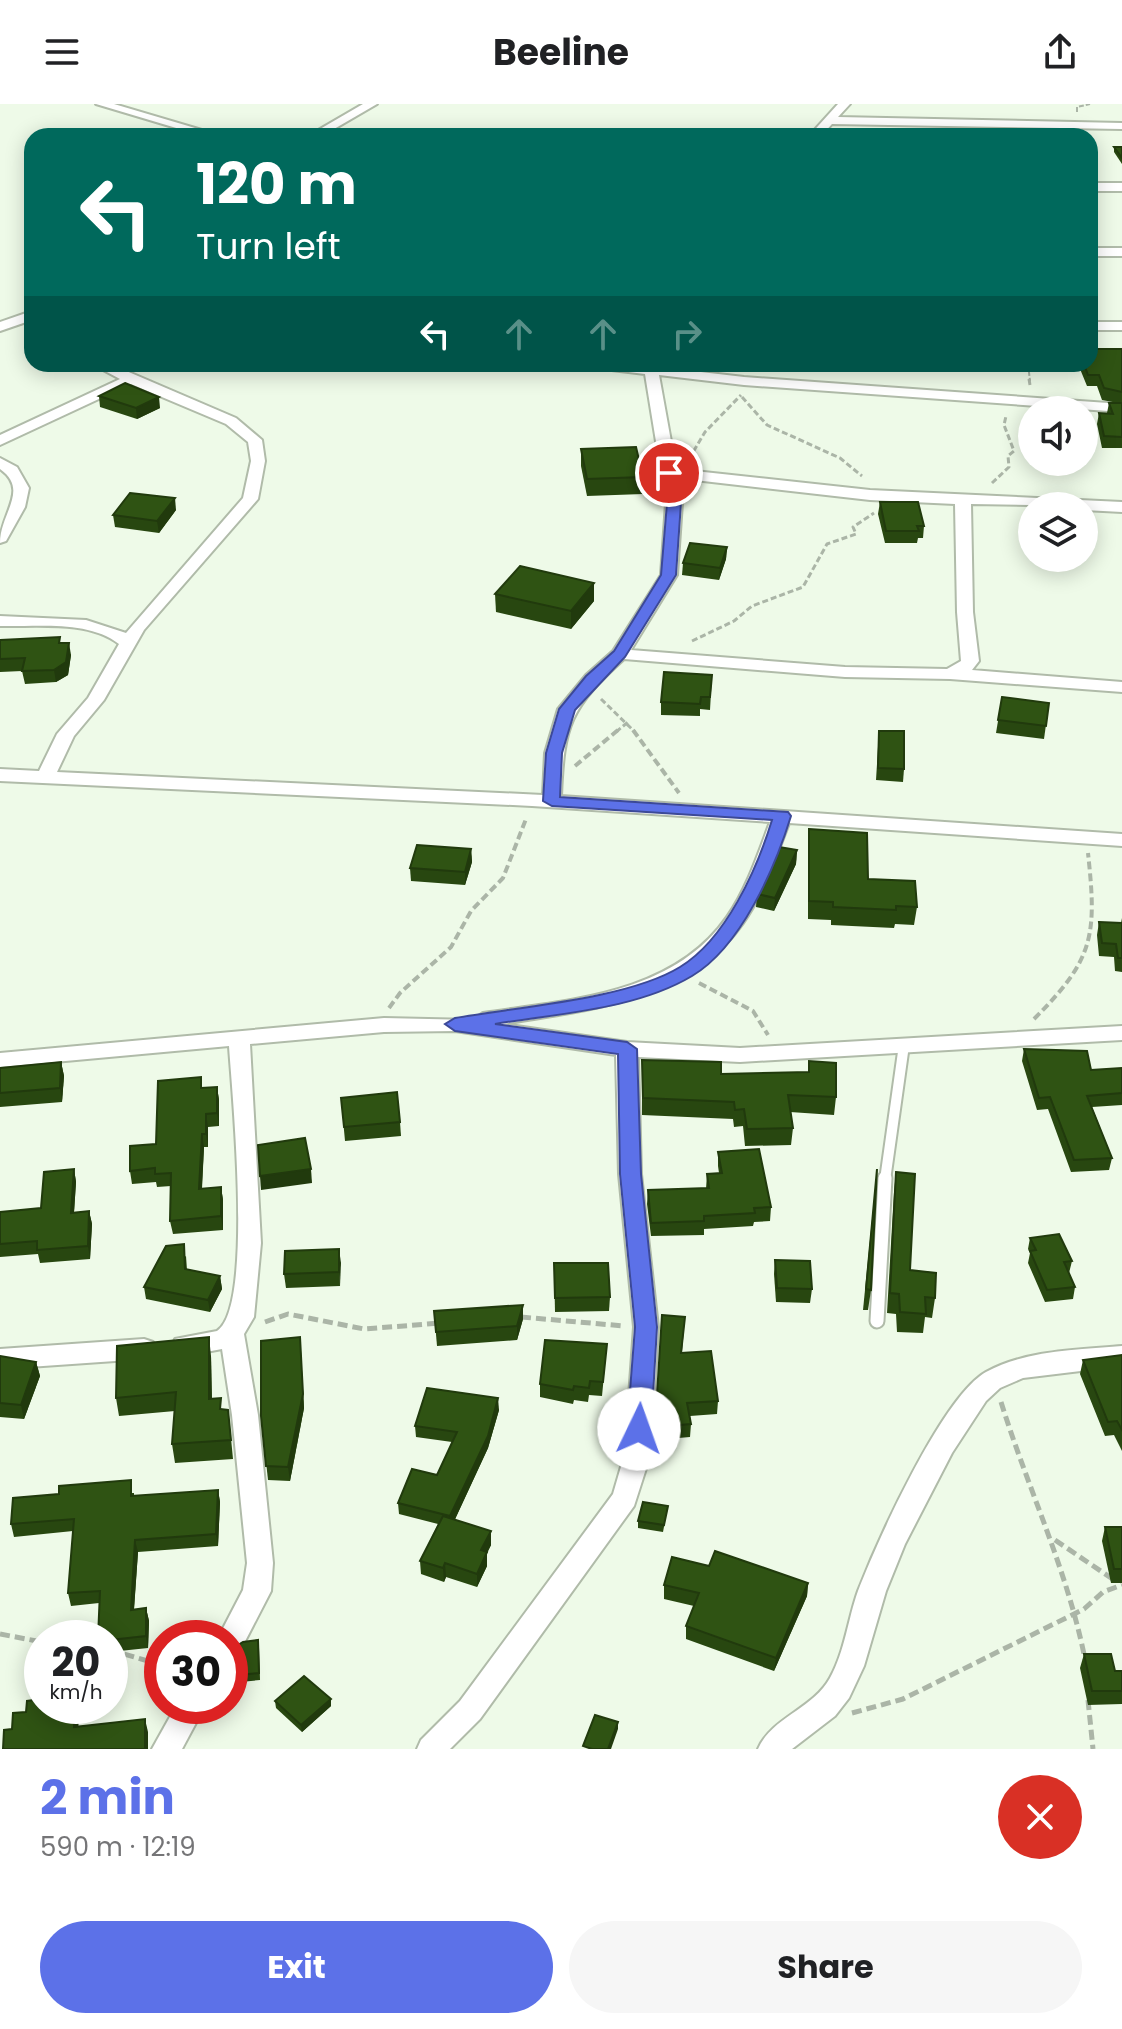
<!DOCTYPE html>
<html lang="en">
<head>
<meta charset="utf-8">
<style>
  body { margin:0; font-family:Poppins,sans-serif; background:#f6f6f6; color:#202124; height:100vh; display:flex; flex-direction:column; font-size:30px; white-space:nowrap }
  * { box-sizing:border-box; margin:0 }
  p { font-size:26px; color:#757577 }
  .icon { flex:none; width:44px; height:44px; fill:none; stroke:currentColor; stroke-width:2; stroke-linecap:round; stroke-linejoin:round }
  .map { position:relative; height:1645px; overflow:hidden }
  .side { display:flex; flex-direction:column; background:#fff; flex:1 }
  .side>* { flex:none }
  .banner { position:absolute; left:24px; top:24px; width:1074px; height:244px; border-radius:24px; box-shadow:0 4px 20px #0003; background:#00695c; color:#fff; overflow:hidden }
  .tools { position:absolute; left:1018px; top:292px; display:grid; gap:16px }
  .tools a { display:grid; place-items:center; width:80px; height:80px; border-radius:50%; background:#fff; box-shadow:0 4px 20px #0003; font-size:40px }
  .speed { position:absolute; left:24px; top:1516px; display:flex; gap:16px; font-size:40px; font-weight:700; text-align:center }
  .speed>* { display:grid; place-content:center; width:104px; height:104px; border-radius:50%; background:#fff; box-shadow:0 4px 20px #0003; line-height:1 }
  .speed small { font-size:20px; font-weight:400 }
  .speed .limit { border:12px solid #d22; background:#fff; color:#111 }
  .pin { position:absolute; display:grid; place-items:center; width:68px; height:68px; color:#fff; margin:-34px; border:4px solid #fff; border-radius:50%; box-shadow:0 2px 8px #0007 }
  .me { position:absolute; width:88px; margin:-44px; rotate:3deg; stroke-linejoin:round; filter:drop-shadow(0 0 6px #0008) }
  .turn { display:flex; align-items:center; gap:28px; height:168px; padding:0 40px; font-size:36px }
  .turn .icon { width:104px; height:104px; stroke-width:2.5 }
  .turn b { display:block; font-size:56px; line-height:68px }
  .lanes { display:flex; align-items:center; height:76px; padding:0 40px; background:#0003; justify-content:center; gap:40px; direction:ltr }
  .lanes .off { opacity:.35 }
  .round { display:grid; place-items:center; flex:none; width:84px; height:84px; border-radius:42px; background:#f6f6f6 }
  .summary { display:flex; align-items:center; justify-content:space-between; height:136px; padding:0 40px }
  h1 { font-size:48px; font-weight:700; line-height:60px; color:#5c71e8 }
  .primary-button { display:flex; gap:16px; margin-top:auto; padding:16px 40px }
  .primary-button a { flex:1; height:92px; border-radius:48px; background:#5c71e8; color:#fff; font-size:32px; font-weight:700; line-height:92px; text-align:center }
  .primary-button a+a { background:#f6f6f6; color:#202124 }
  header { display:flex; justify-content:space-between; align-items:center; height:104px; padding:0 40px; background:#fff; font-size:36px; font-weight:700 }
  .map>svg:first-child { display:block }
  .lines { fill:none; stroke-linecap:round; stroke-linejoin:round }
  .lane-far1-casing { stroke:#b0bba9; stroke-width:14 }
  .lane-casing { stroke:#b0bba9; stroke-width:17 }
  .street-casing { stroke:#b0bba9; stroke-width:4 }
  .path-far3 { stroke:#abb5a7; stroke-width:2; stroke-dasharray:5 2; stroke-linecap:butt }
  .path-far2 { stroke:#abb5a7; stroke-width:3; stroke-dasharray:6 3; stroke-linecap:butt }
  .path-far1 { stroke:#abb5a7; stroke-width:4; stroke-dasharray:8 4; stroke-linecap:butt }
  .path { stroke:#abb5a7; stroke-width:5; stroke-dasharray:10 5; stroke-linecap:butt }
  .lane-far1 { stroke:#fff; stroke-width:10 }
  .lane { stroke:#fff; stroke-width:13 }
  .street { fill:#fff; fill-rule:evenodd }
  .wall { fill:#284710 }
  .shaded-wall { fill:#213a0d }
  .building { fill:#2f5313; stroke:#213a0d; stroke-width:2 }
  .route { fill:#5c71e8; stroke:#3c4997; stroke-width:2 }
</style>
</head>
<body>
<header><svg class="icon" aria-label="menu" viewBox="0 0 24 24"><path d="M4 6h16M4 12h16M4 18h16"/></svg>Beeline<svg class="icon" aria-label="share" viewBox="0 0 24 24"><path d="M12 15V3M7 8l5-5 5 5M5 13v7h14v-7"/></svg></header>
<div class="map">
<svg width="1122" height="1645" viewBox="0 0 1122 1645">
  <rect width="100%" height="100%" fill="#eefae8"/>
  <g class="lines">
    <g class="lane-far1-casing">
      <path id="lane-far1" d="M885,1076L904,941"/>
    </g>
    <g class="lane-casing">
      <path id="lane" d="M877,1217L885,1074"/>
    </g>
    <g class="street-casing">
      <g id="street">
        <path d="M96,0H114L222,32H203Z"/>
        <path d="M363,0H377L322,32H308Z"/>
        <path d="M838,0H850L838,13L1122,19V25L832,20L821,32H809Z"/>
        <rect x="1090" y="79" width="32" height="8"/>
        <rect x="1090" y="144" width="32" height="8"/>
        <path d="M32,207V216L0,227V218Z"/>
        <rect x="1090" y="218" width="32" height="8"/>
        <path d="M92,260H110L236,314L262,336L265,357L258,395L144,526L104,596L74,632L57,668L543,691L545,649L558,605L586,571L613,547L661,471L666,399L645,270L595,264L588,260H632L744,273L1122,300V308L744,281L659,271L676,365L870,386L1122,398V408L1084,406V402L971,400L973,508L979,557L972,566L1122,578V588L950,575L845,573L624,555C570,604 564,621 561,692L1122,730V742L789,719C776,753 764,789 743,819C689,897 589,906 502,920L627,938L740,944L1122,922V936L740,958L638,953L641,1070L658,1223L651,1349L634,1402L480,1615L450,1645H417L421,1636L460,1597L613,1390L625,1349L634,1223L619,1070L616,951L455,927L384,928L250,940L261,1139L254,1213L244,1230L258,1311L273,1459L271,1487L240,1547L230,1550V1534H218L243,1486L247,1459L232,1311L222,1245L190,1251L175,1249L172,1242L175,1235L217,1227C254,1203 232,989 229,942L0,963V949L384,914L473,916L483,909C569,896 673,891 727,813C747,784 758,750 770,718L532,702L0,677V665L39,667L57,630L88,594L119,540C88,516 37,523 0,522V512L86,516L126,529L243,394L251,357L248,338L226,320L131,280L0,341V331L120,275ZM677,374L870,396L955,400L957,508L961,557L947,565L845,563L631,546L677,471L682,399Z"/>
        <path d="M0,354L17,363L29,384L25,403L6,437L0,439C0,409 30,386 0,365Z"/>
        <path d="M144,1235L153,1238L156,1245L153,1252L144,1255L0,1265V1245Z"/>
        <path d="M1122,1242V1262L1023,1274L1000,1284L986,1297L952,1349L905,1440L886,1487L864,1562L849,1594L835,1612L792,1645H758C772,1613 813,1605 830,1574C845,1547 848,1515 858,1487C877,1438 942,1293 986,1268C1026,1246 1077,1246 1122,1242Z"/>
        <path d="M176,1602H205L182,1645H152Z"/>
      </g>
    </g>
    <g class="path-far3">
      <path d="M1077,8V3L1090,0"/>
      <path d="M1028,260L1030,277"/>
    </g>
    <g class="path-far2">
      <path d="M1029,275L1030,281"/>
      <path d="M742,293L767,321L840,354L862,372"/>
      <path d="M689,355L705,328L741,291"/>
      <path d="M992,379L1009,363L1008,352L1014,347L1004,321L1006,312"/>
      <path d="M692,537L734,517L752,502L803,483L827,440L856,430L853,423L874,409"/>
      <path d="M601,595L635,628"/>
      <path d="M616,628L628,618"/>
    </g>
    <g class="path-far1">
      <path d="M633,626L679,689"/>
      <path d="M575,662L618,626"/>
      <path d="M699,879L753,907L768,931"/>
      <path d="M389,904L400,889L451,843L471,807L503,774L526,715"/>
      <path d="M1034,915C1094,855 1097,832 1088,749"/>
    </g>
    <g class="path">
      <path d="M521,1213L624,1222"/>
      <path d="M265,1218L288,1210L364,1225L441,1219"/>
      <path d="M1001,1298C1028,1385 1067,1465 1085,1555"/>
      <path d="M1055,1436L1114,1476"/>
      <path d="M0,1530L42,1538"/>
      <path d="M110,1546L162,1561"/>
      <path d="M1088,1596L1093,1645"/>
      <path d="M852,1609L903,1595L1084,1505L1103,1488L1122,1481"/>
    </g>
    <use href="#lane-far1" class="lane-far1"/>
    <use href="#lane" class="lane"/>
    <use href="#street" class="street"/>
  </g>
  <g class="wall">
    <path d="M1114,43H1122V60L1114,48Z"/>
    <path d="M1122,245V344H1102L1097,320L1099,309H1107L1109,299H1118L1102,296L1097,282H1087L1078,260H1090Z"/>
    <path d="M99,292L160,304L137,315L100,303Z"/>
    <path d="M581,345L643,373V390L587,392L581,362Z"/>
    <path d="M880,398L924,422L923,434H918L917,439H885L878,410Z"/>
    <path d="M176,406L159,429L115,423L113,411Z"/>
    <path d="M727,443L726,455L719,476L682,471L683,459Z"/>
    <path d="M495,490L594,497L571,525L496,508Z"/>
    <path d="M0,536L61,539L71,551L68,571L56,578L25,580L22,567L0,568Z"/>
    <path d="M712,571L710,606L700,605V612L661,611V598Z"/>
    <path d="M1002,593L1049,599L1044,635L996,629Z"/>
    <path d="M879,627L904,665L903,678L876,676Z"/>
    <path d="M809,725L868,775L917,803L914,821L895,820L894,824L831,821V816L808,815V743Z"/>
    <path d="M471,745L472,758L465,781L411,777L410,764Z"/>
    <path d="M797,746L796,760L774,807L756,803L757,790Z"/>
    <path d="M1122,814V868L1115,867L1114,853L1099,852L1097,831L1099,818L1121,819Z"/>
    <path d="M1024,945L1091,966L1122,964V1001L1092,1003L1112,1054L1109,1066L1071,1068L1048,1005L1037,1006L1022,957Z"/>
    <path d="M642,956L721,970L808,968L809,957L836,993L834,1011L790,1008L793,1024L791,1041L745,1042L743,1022L734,1023L733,1015L642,1011Z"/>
    <path d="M61,958L64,972L62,998L0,1003V964Z"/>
    <path d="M201,973L202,984L217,983L219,996V1022L208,1023V1043H204L202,1085L221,1083L223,1096V1126L173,1130L170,1117L171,1082L157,1083L156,1078L132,1080L130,1067L156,1040Z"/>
    <path d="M341,994L400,1018L401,1032L345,1037Z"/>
    <path d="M718,1048L771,1103L770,1117L754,1118L753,1122L704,1125V1131L651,1132L647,1100L648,1086L706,1085L707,1070L719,1069L718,1062Z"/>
    <path d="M74,1065L76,1078L74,1109L89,1107L92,1120L90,1155L40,1159L38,1150L0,1153V1108L41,1104Z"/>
    <path d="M877,1065L871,1186L868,1206H863Z"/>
    <path d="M896,1068L910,1166L935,1194L932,1214L925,1213L923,1229L897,1228L896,1210L887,1209L894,1088Z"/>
    <path d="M1030,1134L1072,1157L1069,1169L1075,1183L1073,1195L1045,1198L1028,1159L1030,1149L1028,1145Z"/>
    <path d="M339,1145L340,1182L286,1184L284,1170Z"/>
    <path d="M186,1152L187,1166L220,1172L222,1185L210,1208L146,1195L144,1183Z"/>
    <path d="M775,1156L812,1185L810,1199L776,1198L774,1170Z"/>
    <path d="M554,1159L610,1193L609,1207L555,1208Z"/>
    <path d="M434,1207L523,1215L517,1236L437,1242Z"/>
    <path d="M662,1211L685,1213L682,1248L718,1297L717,1310L690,1312L691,1320L690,1333L655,1336Z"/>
    <path d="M607,1240L602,1292L589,1291L588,1298L574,1296L573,1300L540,1293V1280Z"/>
    <path d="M301,1247L304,1304L290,1377L268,1376L261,1312Z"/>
    <path d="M1122,1251V1347L1114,1331L1105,1332L1080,1270L1083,1256Z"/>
    <path d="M0,1252L36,1258L40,1272L24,1315L0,1313Z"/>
    <path d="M211,1252L212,1295L222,1305L230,1324L233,1355L175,1359L172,1340L175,1307L119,1312L116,1294Z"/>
    <path d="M499,1306L488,1344L455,1415L491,1441L487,1449V1462L477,1483L446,1473L444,1478L421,1470L420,1457L438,1420L399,1410L398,1399L437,1371L452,1338L416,1333L415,1322Z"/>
    <path d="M218,1386L220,1398L218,1442L138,1448L134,1506L146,1504L149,1517L148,1544L110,1548V1534L99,1499L71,1502L68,1489L73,1427L14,1433L11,1420L59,1390L134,1389V1392Z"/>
    <path d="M668,1402L663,1428L638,1424V1417Z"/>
    <path d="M1105,1423H1122V1479H1111L1102,1437Z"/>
    <path d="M808,1479L807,1492L774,1567L686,1535V1522L694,1502L664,1495V1481Z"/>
    <path d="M259,1543L260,1576L230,1579V1546Z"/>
    <path d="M1084,1550L1115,1567H1122V1600L1088,1601L1080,1564Z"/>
    <path d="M331,1595V1602L302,1628L276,1604L275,1597Z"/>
  </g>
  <g class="shaded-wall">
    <path d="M159,293L160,304L137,315L136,304Z"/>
    <path d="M175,394L176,406L159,429L157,417Z"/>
    <path d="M727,443L726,455L719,476L720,464Z"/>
    <path d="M594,479V497L571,525V507Z"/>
    <path d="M69,539L71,551L68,571L56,578L54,566Z"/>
    <path d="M471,745L472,758L465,781V768Z"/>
    <path d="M797,746L796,760L774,807L775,794Z"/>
    <path d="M61,958L64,972L62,998L60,984Z"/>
    <path d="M217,983L219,996V1022L217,1009Z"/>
    <path d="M206,1010L208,1023V1043L206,1030Z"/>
    <path d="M202,1030L204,1043L201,1098L199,1085Z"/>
    <path d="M74,1065L76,1078L73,1122L71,1109Z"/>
    <path d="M311,1065L312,1079L261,1086L260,1072Z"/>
    <path d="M221,1083L223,1096V1126L221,1112Z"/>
    <path d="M89,1107L92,1120L90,1155L88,1142Z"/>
    <path d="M339,1145L341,1159L340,1182L339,1168Z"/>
    <path d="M220,1172L222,1185L210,1208L208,1196Z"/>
    <path d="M523,1201V1215L517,1236V1222Z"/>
    <path d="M209,1233L211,1252L212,1314L209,1295Z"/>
    <path d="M300,1233L304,1304L290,1377L288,1363Z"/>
    <path d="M36,1258L40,1272L24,1315L21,1301Z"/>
    <path d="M498,1294L499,1306L488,1344L451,1424L450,1412Z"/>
    <path d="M218,1386L220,1398L218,1442L216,1430Z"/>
    <path d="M491,1427V1441L487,1449V1462L477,1483V1470L481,1446Z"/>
    <path d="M135,1436L138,1448L133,1518L131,1506Z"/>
    <path d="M445,1459L446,1473L444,1478L443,1464Z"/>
    <path d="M808,1479L807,1492L774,1567L776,1554Z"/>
    <path d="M146,1504L149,1517L148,1544L146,1532Z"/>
    <path d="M331,1595V1602L302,1628L301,1621Z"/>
    <path d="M75,1602H78L79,1605L78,1636L74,1623Z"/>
    <path d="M145,1615L148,1628V1645H145Z"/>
    <path d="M618,1618V1625L611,1645H608Z"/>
  </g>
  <g class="building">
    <path d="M1114,43H1122V54Z"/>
    <path d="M1090,245H1122V288L1104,284L1099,271H1088L1084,260H1090Z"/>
    <path d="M125,279L159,293L136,304L99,292Z"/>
    <path d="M1109,299H1122V333L1104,332L1099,309L1113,310Z"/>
    <path d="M636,343L643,373L587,375L581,345Z"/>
    <path d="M130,389L175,394L157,417L113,411Z"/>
    <path d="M880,398H918L924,422H917L919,427H886Z"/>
    <path d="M690,439L727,443L720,464L683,459Z"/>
    <path d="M520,462L594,479L571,507L495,490Z"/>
    <path d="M60,533L59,539H69L66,558L54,566L22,567L25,554L0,555V536Z"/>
    <path d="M664,568L712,571L710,593H701L700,600L661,598Z"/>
    <path d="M1002,593L1049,599L1046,622L998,616Z"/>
    <path d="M879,627H904V665L878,664Z"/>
    <path d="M809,725L867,729L868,775L915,777L917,803L896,802V806L833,803V798L809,797Z"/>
    <path d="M417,741L471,745L465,768L410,764Z"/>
    <path d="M779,743L797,746L775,794L757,790Z"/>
    <path d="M1099,818L1122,819V854H1118L1116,840L1102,839Z"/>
    <path d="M1024,945L1087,947L1091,966L1122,964V989L1087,992L1112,1054L1074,1056L1050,993L1039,994Z"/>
    <path d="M642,956L721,958V970L809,968V957L836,959V993L788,991L793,1024L747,1025L744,1005L735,1006L734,998L643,994Z"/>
    <path d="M61,958L60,984L0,989V964Z"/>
    <path d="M201,973V984L217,983V1009L206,1010V1030H202L199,1085L221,1083V1112L170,1117L171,1069L155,1070V1064L130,1067V1042L156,1040L158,977Z"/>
    <path d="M397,988L400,1018L344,1023L341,994Z"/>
    <path d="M305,1034L311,1065L260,1072L258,1041Z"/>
    <path d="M759,1045L771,1103L754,1104L755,1109L704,1112V1117L651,1119L648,1086L709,1084L707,1070L722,1069L718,1048Z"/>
    <path d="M74,1065L71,1109L89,1107L88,1142L37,1146V1137L0,1140V1108L41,1104L44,1068Z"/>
    <path d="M877,1065L871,1186L866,1185Z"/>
    <path d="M896,1068L915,1070L910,1166L936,1169L935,1194L925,1193L926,1210L900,1208L899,1190L890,1189Z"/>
    <path d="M1059,1130L1072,1157L1064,1158L1075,1183L1047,1186L1030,1147L1036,1146L1030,1134Z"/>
    <path d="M184,1140L185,1165L220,1172L208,1196L144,1183L166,1142Z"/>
    <path d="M339,1145V1168L284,1170L285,1147Z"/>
    <path d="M775,1156L810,1157L812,1185L777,1184Z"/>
    <path d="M554,1159H608L610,1193L555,1194Z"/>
    <path d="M523,1201L517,1222L436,1228L434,1207Z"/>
    <path d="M662,1211L685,1213L681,1249L711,1247L718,1297L687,1299L691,1320L655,1323Z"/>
    <path d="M209,1233V1295L221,1294L220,1305L228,1306L231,1336L172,1340L176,1288L116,1294L117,1242Z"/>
    <path d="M300,1233L303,1290L288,1363L266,1362L261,1312V1237Z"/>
    <path d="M545,1236L607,1240L603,1278L590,1277L589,1284L574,1282L573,1286L540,1280Z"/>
    <path d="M1122,1251V1326L1117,1317L1108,1318L1083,1256Z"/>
    <path d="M0,1252L36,1258L21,1301L0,1299Z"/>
    <path d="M427,1284L498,1294L488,1332L450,1412L398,1399L412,1365L437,1371L457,1328L415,1322Z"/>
    <path d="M131,1376V1392L218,1386L216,1430L135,1436L131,1506L146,1504V1532L110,1536V1534H98L100,1487L68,1489L74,1415L11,1420L13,1394L59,1390V1382Z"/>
    <path d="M643,1398L668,1402L664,1421L638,1417Z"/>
    <path d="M443,1412L491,1427L481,1446L487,1448L477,1470L445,1459L443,1464L420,1457Z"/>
    <path d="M1105,1423H1122V1465H1114Z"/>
    <path d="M715,1447L808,1479L776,1554L686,1522L699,1489L664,1481L672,1453L709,1462Z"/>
    <path d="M258,1536L259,1569L230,1572V1546L243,1538Z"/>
    <path d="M1084,1550H1111L1115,1567H1122V1587H1092Z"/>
    <path d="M304,1572L331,1595L301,1621L275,1597Z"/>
    <path d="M42,1595V1602H75L74,1623L145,1615V1645H3L4,1626L12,1625L13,1609L26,1608L27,1597Z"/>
    <path d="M595,1611L618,1618L608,1645H592L583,1642Z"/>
  </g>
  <path class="route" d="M669,365L676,369L681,399L676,471L625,553L575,606L562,649L560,693L788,708L791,712C775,764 741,843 692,872C635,906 559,909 495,920L627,938L637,945L641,1070L657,1223L651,1325L647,1332H631L627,1325L635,1223L620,1070L618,950L455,927L445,920L455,914C517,903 628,895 680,863C726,835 757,765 772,716L552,702L543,697L546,649L559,605L586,572L614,547L661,471L667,399L662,369Z"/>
</svg>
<div class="tools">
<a><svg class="icon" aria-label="sound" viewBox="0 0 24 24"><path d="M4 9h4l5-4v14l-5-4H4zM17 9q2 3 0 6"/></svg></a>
<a><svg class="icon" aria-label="layers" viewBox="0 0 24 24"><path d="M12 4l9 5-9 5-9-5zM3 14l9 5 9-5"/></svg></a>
</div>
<div class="speed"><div>20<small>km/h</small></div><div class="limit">30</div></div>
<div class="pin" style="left:669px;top:369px;background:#d93025"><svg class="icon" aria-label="arrive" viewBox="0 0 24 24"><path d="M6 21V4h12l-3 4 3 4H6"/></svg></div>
<svg class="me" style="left:639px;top:1325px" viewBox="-20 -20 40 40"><circle r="19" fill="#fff"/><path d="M0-13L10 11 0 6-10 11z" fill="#5c71e8"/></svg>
<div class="banner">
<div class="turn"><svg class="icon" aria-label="left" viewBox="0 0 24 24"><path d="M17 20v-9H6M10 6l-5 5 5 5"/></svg><div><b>120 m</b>Turn left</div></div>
<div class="lanes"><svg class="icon" aria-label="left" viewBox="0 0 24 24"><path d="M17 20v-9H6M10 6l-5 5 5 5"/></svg><svg class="icon off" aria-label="ahead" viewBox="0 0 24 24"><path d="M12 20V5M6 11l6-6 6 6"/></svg><svg class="icon off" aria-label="ahead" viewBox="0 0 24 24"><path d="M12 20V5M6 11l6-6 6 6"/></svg><svg class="icon off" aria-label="right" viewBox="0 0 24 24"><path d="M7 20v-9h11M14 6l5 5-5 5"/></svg></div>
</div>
</div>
<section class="side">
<div class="summary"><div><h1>2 min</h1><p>590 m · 12:19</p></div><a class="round" style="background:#d93025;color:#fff"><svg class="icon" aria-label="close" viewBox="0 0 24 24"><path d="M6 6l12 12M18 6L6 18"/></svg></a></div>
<div class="primary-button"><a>Exit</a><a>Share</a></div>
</section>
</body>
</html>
